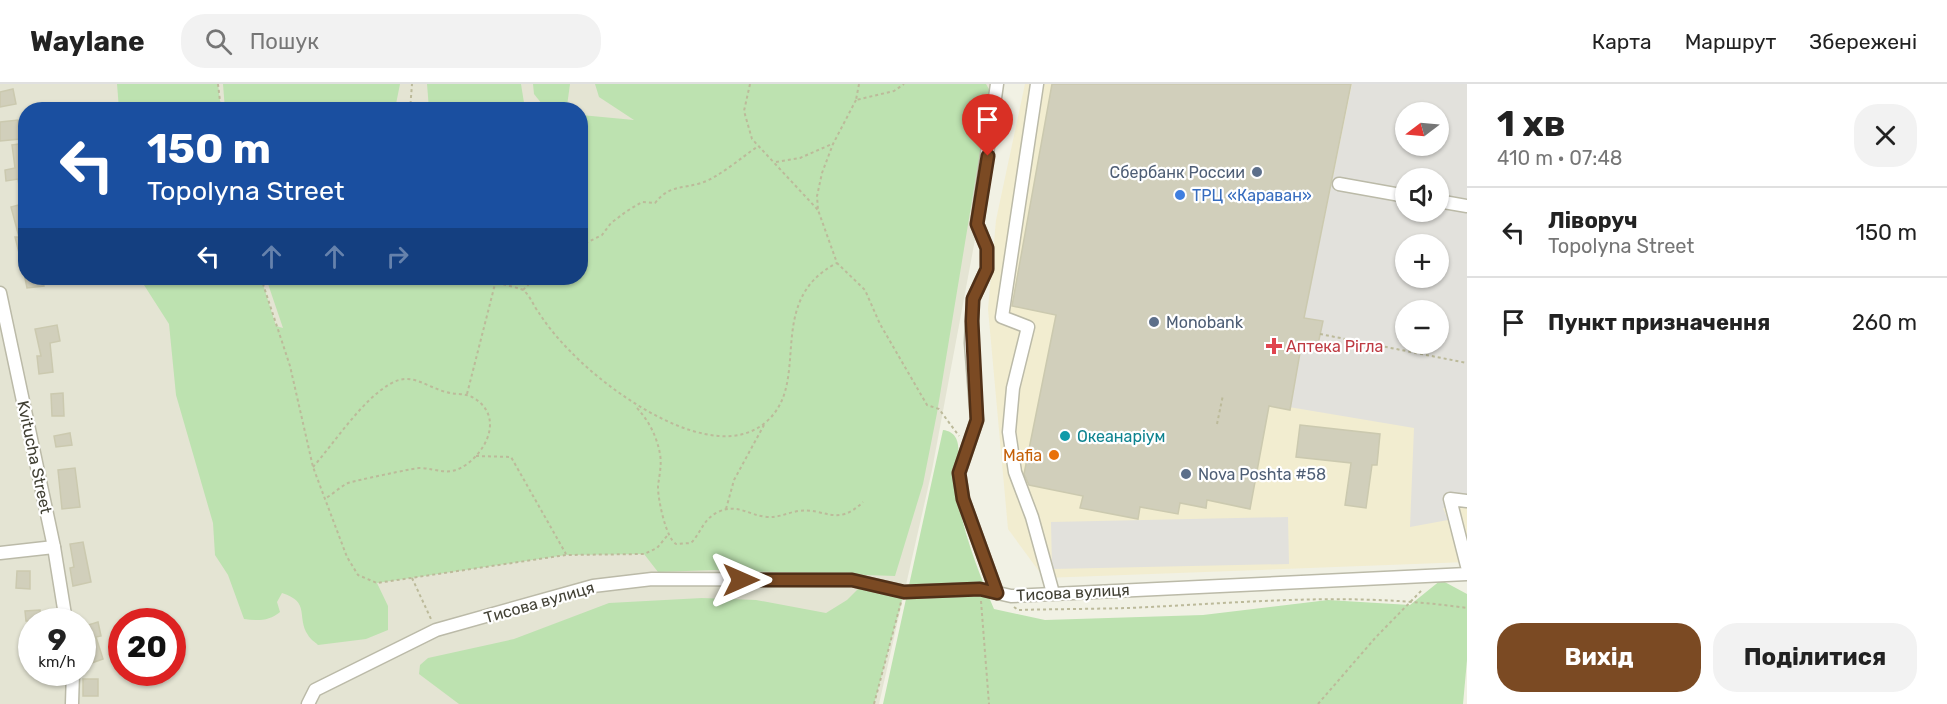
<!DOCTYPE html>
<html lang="uk">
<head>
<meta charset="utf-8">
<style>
  body { margin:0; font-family:Rubik,sans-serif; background:#f2f2f2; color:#222; height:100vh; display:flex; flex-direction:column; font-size:22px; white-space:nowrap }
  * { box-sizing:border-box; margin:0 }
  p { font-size:20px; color:#767676 }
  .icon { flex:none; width:33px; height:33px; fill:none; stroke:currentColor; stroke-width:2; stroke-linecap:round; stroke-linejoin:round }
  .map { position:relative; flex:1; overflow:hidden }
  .sheet { display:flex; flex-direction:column; background:#fff; width:480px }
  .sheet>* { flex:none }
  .top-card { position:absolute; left:18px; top:18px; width:570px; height:183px; border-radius:24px; box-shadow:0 2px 4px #0004; background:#1a4fa0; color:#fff; overflow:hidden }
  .needle { width:39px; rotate:254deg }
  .fabs { position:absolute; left:1395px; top:18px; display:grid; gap:12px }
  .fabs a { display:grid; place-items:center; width:54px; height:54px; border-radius:50%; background:#fff; box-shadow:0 2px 4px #0004; font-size:30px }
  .speed { position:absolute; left:18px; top:524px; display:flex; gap:12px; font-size:30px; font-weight:700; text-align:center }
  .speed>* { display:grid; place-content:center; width:78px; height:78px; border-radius:50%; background:#fff; box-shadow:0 2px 4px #0004; line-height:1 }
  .speed small { font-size:15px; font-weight:400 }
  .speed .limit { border:9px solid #d22; background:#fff; color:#111 }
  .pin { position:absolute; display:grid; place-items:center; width:51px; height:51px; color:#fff; margin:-62px -26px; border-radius:50% 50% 50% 0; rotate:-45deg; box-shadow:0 0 6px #0007 }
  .pin .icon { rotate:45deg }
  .me { position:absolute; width:66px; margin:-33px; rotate:90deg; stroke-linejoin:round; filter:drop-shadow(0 0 4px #0008) }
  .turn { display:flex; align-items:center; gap:21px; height:126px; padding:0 30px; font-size:27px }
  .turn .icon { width:78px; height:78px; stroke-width:2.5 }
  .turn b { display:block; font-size:42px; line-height:51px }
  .lanes { display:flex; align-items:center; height:57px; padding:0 30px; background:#0003; justify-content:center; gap:30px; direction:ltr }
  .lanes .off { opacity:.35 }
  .round { display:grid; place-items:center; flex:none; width:63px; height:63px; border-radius:24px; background:#f2f2f2 }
  .summary { display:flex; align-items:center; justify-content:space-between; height:102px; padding:0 30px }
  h1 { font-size:36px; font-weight:700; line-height:45px }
  .cta { display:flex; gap:12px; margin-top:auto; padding:12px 30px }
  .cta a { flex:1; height:69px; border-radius:24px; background:#7b4a23; color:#fff; font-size:24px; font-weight:700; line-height:69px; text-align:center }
  .cta a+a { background:#f2f2f2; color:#222 }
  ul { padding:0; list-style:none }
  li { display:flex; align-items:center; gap:18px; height:90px; padding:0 30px; border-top:2px solid #e0e0e0 }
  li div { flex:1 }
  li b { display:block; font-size:22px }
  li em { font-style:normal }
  header { display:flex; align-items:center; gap:36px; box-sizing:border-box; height:84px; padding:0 30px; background:#fff; border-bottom:2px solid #e0e0e0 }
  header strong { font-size:28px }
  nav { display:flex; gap:33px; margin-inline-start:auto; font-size:21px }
  .search { width:420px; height:54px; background:#f2f2f2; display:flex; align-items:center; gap:15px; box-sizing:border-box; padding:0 21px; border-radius:24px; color:#767676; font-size:22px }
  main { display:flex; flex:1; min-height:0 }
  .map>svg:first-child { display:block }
  .residential { fill:#e4e4d3; fill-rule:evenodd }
  .commercial { fill:#f2edd0; fill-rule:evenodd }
  .green { fill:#bde2b0 }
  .parking { fill:#e2e1dc; fill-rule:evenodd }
  .building { fill:#d1cfbb; stroke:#cbc9af; stroke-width:1.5 }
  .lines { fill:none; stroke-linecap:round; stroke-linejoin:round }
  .minor-casing { stroke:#bbbaa8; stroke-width:15 }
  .path { stroke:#bcba9a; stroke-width:2; stroke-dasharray:3 3; stroke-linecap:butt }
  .minor { stroke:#fff; stroke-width:12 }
  .route-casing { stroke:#503017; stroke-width:15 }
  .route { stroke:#7b4a23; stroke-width:10 }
  .service-dot { fill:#5c6f8a; stroke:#fff; stroke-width:2 }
  .shop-dot { fill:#3f7fe0; stroke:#fff; stroke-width:2 }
  .health-dot { fill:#e0444e; stroke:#fff; stroke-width:2 }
  .culture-dot { fill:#0f9aa8; stroke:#fff; stroke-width:2 }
  .food-dot { fill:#e8710a; stroke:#fff; stroke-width:2 }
  .labels { text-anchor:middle; stroke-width:4.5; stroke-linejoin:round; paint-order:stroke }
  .service-label { font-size:16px; fill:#4e5e75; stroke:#fff; text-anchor:start }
  .shop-label { font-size:16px; fill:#366cbe; stroke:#fff; text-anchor:start }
  .health-label { font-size:16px; fill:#be3a42; stroke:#fff; text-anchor:start }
  .culture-label { font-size:16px; fill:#0d838f; stroke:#fff; text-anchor:start }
  .food-label { font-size:16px; fill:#c56008; stroke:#fff; text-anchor:end }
  .street-label { font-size:16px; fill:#424135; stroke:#fff }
</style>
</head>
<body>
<header>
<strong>Waylane</strong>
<div class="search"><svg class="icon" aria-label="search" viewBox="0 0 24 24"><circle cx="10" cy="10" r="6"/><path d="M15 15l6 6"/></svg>Пошук</div>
<nav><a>Карта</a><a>Маршрут</a><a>Збережені</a></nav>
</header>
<main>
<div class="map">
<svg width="1467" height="620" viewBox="0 0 1467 620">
  <rect width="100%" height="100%" fill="#f1f1e4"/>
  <path class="residential" d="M0,0H1004L932,386L879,620H0ZM26,26H580V194H26ZM32,537H82V588H32ZM122,537H172V588H122Z"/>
  <path class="commercial" d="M1025,0H1467V478L1044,494L1008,445L988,225L996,136ZM1406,28H1438V62H1406ZM1406,94H1438V128H1406ZM1406,160H1438V194H1406ZM1406,226H1438V260H1406Z"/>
  <g class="green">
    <path d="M117,0H218L221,25H119Z"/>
    <path d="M223,0H400L395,25L225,26Z"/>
    <path d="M427,0H521L525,25H429Z"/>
    <path d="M533,0H570L567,22L546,25L534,10Z"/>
    <path d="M595,0H986L990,7L937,329L923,400L895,492L715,486L658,488L644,470L566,471L377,499L388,522V546L366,555L318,561C315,558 310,555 308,551C296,533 311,518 282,509L277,518L280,528C270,537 257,537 244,535L228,491L215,471L213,439L176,311L169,240L144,201L142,194H261L276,242L283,244L266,194H580L581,31L634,36L599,13Z"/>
    <path d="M943,346C968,349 955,382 956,398C959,439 978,487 994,525L1045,536L1203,531L1328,516L1410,521L1441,496L1467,510V576L1463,620H883Z"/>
    <path d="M864,499L904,508L874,620H459L419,590L420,581L428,574L514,555L609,519L702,514L756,516L826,529L847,516Z"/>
  </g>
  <g class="parking">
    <path d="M1352,0H1467V422L1443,424L1448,436L1410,443L1414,344L1289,323L1301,263L1317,264L1323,238L1304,234ZM1406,28H1438V62H1406ZM1406,94H1438V128H1406ZM1406,160H1438V194H1406ZM1406,226H1438V260H1406Z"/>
    <path d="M1288,433L1289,480L1052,485L1051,438Z"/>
  </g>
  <g class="building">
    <path d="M1052,0H1351L1304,234L1323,237L1317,265L1301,263L1290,326L1269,322L1250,425L1207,416L1206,424L1180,419L1178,430L1140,423L1138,435L1080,424L1083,412L1029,401L1024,390L1056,231L1012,222Z"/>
    <path d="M13,5L16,20L0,23V8Z"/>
    <path d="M18,36L20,55L0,57V38Z"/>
    <path d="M26,59V112H21L18,95L6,97L5,86L15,84L12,61Z"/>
    <path d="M26,119V181H22L15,153H19L11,123Z"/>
    <path d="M25,194H42L44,202L27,204Z"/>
    <path d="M57,241L60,257L50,259L53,288L39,290L37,272H41L35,245Z"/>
    <path d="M63,309L64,332H52L51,310Z"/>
    <path d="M1300,341L1380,350L1377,381H1372L1366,424L1345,421L1351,379L1296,373Z"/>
    <path d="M70,349L72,361L56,363L54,352Z"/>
    <path d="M75,384L80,423L62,425L58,386Z"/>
    <path d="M83,458L91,498L73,502L70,484L74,483L70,460Z"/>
    <path d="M17,487H30V505L16,504Z"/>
    <path d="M40,526L41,537H26L25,527Z"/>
    <path d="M98,538L101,552L96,553L103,575L86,581L82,571V566L86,565L82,543Z"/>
    <rect x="83" y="595" width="15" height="17"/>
  </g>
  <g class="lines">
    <g class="minor-casing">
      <g id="minor">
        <path d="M1037,0L1002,233L1028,243L1013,304L1009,348L1015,388L1032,433L1053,509"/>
        <path d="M1339,100L1406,112"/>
        <path d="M1438,117L1467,122"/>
        <path d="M0,209L54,463L66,537"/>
        <path d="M1467,417L1450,415L1467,482"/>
        <path d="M0,469L54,463"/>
        <path d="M997,509L963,415L959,389L977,336L971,259L973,215L987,185V164L977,140L997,0"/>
        <path d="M72,620L73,588"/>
        <path d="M308,620L315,606L436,546L593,502L652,495L852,496L904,508L980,505L1011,512L1467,490"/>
      </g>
    </g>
    <g class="path">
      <path d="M218,0L221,26"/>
      <path d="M750,0L744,27L752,55L818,126"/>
      <path d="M859,0L856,16L894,7L904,0"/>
      <path d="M856,16L833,60L822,89L817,112L818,126L837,179L865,206L880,240L927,321L939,325L959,352"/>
      <path d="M410,26L412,0"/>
      <path d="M776,78L800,74L832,60"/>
      <path d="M580,162L602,151L611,139L627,127L642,118L655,119C669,101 682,105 701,99C718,94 742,73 757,63"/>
      <path d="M261,194L290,282L313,383L325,415L347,473L358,491L377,499L566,471L644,470L657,464L667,452"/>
      <path d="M480,194C488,197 520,204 523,206C530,211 534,223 539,229C548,243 559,256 571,268C608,307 713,384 766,338C813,298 763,217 837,179"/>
      <path d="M523,206L535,194"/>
      <path d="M1320,250L1467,279"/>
      <path d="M467,310L495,200"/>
      <path d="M637,324C649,337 657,353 660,370C662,382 659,392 658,403C658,416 666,454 676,460L691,459C701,449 703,435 718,428C737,419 748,431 767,433C778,434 787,429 798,427C825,423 836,444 863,418"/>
      <path d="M1217,340L1223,311"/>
      <path d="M476,372L511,373L566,470"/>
      <path d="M313,383C335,358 362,316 390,300C411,287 426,303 446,308C455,311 464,309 472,313C503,330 489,364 467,380C448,394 438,384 419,384C415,384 353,397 348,399C340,403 333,410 326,414"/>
      <path d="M726,425L734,396L764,341"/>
      <path d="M412,494L431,535"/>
      <path d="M981,517L989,620"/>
      <path d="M1014,523L1018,526C1055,525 1092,525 1128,524C1245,519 1349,507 1467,524"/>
      <path d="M874,620L901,518"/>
      <path d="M1318,620L1376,553L1423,505"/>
    </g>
    <use href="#minor" class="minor"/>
  </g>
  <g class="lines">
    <g class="route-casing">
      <path id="route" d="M741,496H852L904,508L980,505L997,509L963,415L959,389L977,336L972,237L973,215L987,185V164L977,140L988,72"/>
    </g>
    <use href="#route" class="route"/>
  </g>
  <g class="service-dot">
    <circle cx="1257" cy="88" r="6"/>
    <circle cx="1154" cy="238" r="6"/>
    <circle cx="1186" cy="390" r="6"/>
  </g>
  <circle class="shop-dot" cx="1180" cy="111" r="6"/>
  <path class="health-dot" d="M1271 253h6v6h6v6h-6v6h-6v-6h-6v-6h6z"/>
  <circle class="culture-dot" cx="1065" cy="352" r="6"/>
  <circle class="food-dot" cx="1054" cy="371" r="6"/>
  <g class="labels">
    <g class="service-label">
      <text x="1245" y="94" text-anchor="end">Сбербанк России</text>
      <text x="1166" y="244">Monobank</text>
      <text x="1198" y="396">Nova Poshta #58</text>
    </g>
    <g class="shop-label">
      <text x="1192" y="117">ТРЦ «Караван»</text>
    </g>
    <g class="health-label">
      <text x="1286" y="268">Аптека Рігла</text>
    </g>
    <g class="culture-label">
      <text x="1077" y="358">Океанаріум</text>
    </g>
    <g class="food-label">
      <text x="1042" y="377">Mafia</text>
    </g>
    <g class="street-label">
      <text transform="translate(35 373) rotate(78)" y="6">Kvitucha Street</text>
      <text transform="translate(1073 508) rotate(-3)" y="6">Тисова вулиця</text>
      <text transform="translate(539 518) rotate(-16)" y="6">Тисова вулиця</text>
    </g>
  </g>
</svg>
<div class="fabs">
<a><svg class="needle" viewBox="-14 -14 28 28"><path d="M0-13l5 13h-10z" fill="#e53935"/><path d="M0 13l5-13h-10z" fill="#767676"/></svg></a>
<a><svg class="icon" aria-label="sound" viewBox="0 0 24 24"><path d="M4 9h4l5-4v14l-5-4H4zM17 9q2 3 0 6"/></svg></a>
<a>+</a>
<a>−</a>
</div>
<div class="speed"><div>9<small>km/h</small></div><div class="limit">20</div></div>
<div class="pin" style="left:988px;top:72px;background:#d93025"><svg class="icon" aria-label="arrive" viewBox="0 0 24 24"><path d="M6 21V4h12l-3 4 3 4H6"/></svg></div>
<svg class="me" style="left:741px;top:496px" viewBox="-20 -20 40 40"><path d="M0-17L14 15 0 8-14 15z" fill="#7b4a23" stroke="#fff" stroke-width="4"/></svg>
<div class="top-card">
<div class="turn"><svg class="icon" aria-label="left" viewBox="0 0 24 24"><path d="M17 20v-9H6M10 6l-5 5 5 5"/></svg><div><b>150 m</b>Topolyna Street</div></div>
<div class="lanes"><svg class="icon" aria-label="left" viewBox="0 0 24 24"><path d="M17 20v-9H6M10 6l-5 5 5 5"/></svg><svg class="icon off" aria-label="ahead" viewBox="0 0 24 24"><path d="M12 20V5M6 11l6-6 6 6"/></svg><svg class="icon off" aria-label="ahead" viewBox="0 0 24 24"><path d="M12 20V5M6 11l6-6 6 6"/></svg><svg class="icon off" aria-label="right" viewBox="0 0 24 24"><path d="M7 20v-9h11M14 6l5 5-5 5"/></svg></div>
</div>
</div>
<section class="sheet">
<div class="summary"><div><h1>1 хв</h1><p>410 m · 07:48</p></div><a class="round"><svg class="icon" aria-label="close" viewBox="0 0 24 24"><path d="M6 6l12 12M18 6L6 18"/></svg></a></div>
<ul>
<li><svg class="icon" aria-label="left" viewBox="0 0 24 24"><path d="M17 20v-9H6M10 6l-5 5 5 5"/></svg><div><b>Ліворуч</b><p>Topolyna Street</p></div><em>150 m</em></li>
<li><svg class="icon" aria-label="arrive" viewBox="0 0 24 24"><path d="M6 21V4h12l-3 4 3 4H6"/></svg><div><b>Пункт призначення</b></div><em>260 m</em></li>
</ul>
<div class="cta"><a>Вихід</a><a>Поділитися</a></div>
</section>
</main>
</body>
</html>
